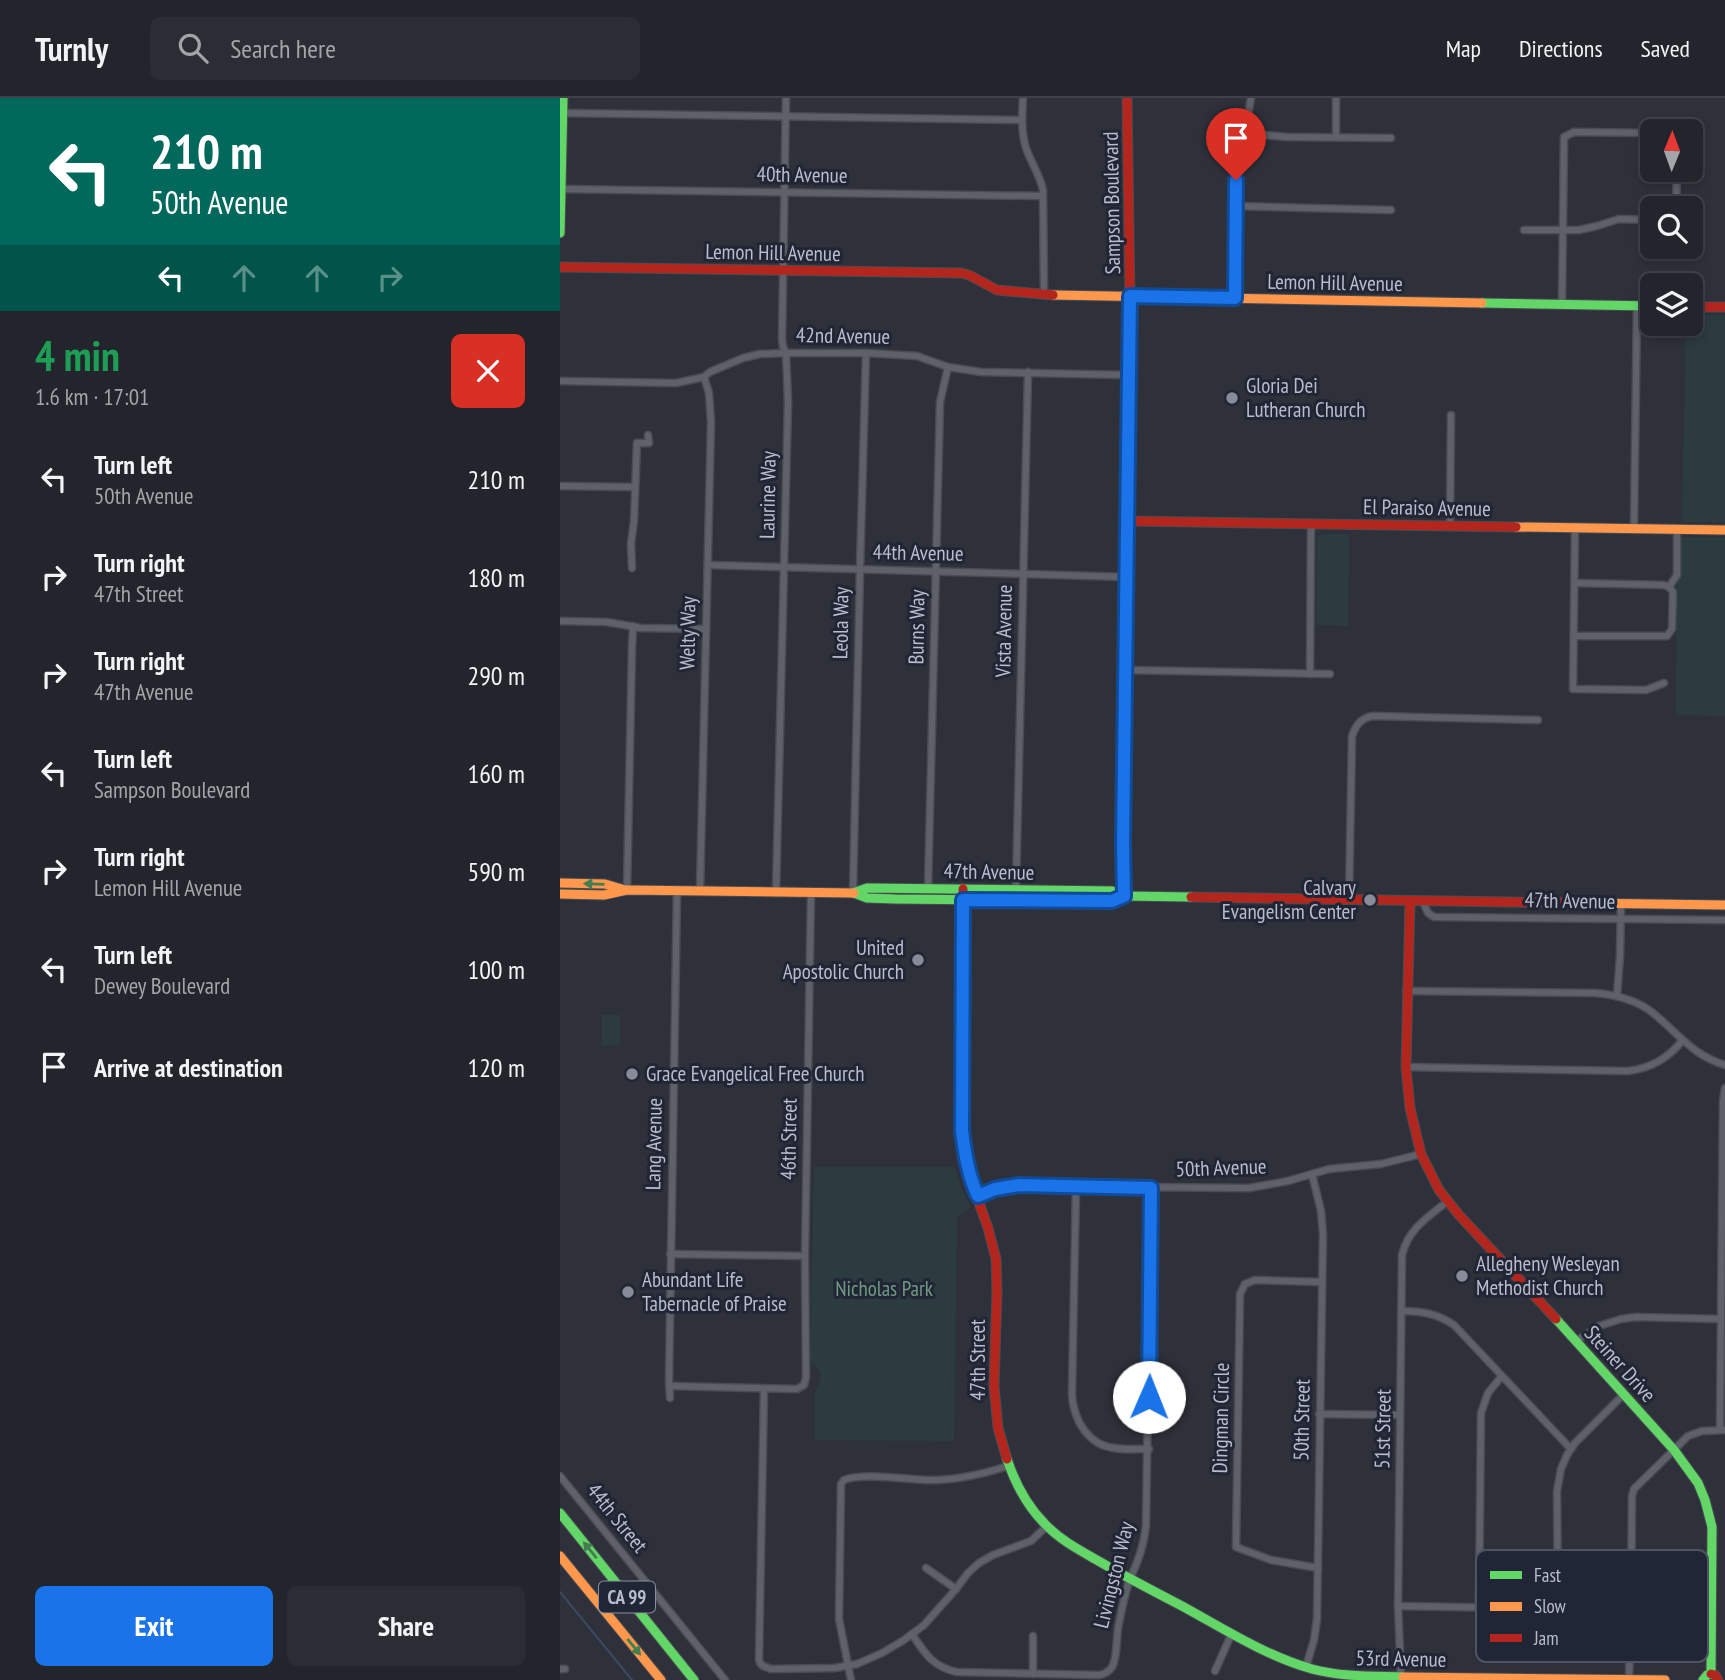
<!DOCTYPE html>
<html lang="en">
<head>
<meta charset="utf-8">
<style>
  body { margin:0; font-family:"PT Sans Narrow",sans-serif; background:#2a2d34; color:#f1f3f6; height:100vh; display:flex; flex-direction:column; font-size:26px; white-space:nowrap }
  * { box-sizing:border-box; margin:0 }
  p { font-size:23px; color:#a2a5a9 }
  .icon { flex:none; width:38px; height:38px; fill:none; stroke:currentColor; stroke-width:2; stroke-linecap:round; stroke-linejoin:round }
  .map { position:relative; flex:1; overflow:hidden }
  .panel { display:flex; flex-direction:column; background:#22252c; width:560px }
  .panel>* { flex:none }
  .top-card { background:#00695c; color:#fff; overflow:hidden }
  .needle { width:46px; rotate:1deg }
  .buttons { position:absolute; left:1080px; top:21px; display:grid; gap:14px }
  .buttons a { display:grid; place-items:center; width:63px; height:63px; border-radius:10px; background:#22252c; box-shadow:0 4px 10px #0003,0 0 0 2px #3f4248; font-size:35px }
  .pin { position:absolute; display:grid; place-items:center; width:60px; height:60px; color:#fff; margin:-72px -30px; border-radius:50% 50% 50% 0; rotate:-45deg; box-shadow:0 0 7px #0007 }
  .pin .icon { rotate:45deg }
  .me { position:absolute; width:77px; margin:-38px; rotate:1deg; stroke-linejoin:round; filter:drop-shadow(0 0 5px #0008) }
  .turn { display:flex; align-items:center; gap:24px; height:147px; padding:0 35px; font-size:32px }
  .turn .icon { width:91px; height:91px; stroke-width:2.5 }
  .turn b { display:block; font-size:49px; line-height:60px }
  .lanes { display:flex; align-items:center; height:66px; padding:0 35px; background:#0003; justify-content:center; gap:35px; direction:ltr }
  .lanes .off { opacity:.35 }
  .round { display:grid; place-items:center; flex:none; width:74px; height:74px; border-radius:10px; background:#2a2d34 }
  .overview { display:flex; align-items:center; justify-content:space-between; height:119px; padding:0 35px }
  h1 { font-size:42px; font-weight:700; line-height:52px; color:#1e9e55 }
  .cta { display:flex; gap:14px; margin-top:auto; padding:14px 35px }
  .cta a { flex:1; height:80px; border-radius:10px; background:#1a73e8; color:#fff; font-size:28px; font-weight:700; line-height:80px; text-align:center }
  .cta a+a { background:#2a2d34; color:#f1f3f6 }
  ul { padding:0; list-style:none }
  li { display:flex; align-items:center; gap:21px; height:98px; padding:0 35px }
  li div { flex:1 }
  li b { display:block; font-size:26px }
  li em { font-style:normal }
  header { display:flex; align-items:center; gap:42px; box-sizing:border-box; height:98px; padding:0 35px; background:#22252c; border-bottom:2px solid #3f4248 }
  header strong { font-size:33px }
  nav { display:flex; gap:38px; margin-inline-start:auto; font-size:24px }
  .search { width:490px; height:63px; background:#2a2d34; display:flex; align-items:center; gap:18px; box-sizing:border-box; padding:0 24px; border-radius:10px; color:#a2a5a9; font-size:26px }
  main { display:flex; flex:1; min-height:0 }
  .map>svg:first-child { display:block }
  .green { fill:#2b3b40 }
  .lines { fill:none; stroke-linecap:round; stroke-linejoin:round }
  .stream { stroke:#3d4964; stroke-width:2 }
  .street-casing { stroke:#4a4c53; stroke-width:9 }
  .fast-casing { stroke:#4a4c53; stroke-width:11 }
  .slow-casing { stroke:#4a4c53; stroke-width:11 }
  .jam-casing { stroke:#4a4c53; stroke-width:11 }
  .street { stroke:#5e6169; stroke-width:6 }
  .fast { stroke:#63d668; stroke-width:9 }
  .slow { stroke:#ff974d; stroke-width:9 }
  .jam { stroke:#b3261e; stroke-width:9 }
  .oneway { fill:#427e4f }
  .route-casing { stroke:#114b97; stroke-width:18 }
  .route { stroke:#1a73e8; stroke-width:12 }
  .poi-dot { fill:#888c98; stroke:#212636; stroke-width:2.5 }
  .labels { text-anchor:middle; stroke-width:6; stroke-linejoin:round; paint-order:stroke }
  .shield { fill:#212636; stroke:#8b909e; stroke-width:2 }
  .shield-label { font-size:19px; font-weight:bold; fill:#b9bdcb }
  .street-label { font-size:21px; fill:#b9bdcb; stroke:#212636 }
  .poi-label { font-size:21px; fill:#b9bdcb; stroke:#212636; text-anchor:start }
  .park-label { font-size:21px; fill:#719a80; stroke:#212636 }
  .key { fill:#212636; stroke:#4f5363; stroke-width:2 }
  .key-label { font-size:19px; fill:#b9bdcb }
</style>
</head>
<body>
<header>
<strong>Turnly</strong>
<div class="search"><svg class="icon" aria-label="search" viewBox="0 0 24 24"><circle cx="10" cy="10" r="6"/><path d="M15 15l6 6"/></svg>Search here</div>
<nav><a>Map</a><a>Directions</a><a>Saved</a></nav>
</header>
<main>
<section class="panel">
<div class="top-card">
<div class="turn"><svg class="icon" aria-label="left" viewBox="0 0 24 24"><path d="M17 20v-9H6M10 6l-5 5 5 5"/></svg><div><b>210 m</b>50th Avenue</div></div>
<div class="lanes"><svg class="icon" aria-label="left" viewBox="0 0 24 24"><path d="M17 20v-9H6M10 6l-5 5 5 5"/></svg><svg class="icon off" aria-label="ahead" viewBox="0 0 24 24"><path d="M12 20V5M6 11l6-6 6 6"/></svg><svg class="icon off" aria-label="ahead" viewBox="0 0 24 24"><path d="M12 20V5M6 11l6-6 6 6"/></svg><svg class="icon off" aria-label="right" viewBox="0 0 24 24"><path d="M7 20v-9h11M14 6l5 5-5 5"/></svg></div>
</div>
<div class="overview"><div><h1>4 min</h1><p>1.6 km · 17:01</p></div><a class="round" style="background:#d93025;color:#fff"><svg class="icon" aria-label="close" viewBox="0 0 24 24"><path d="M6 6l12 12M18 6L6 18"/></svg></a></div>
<ul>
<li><svg class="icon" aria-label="left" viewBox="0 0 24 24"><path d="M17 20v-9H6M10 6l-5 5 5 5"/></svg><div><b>Turn left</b><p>50th Avenue</p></div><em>210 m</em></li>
<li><svg class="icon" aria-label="right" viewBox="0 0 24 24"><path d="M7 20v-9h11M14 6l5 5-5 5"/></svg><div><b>Turn right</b><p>47th Street</p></div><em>180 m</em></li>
<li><svg class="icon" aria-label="right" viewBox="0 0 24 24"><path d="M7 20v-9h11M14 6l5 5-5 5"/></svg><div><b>Turn right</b><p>47th Avenue</p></div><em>290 m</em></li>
<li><svg class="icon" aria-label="left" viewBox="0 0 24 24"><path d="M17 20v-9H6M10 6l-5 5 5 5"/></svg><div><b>Turn left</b><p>Sampson Boulevard</p></div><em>160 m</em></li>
<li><svg class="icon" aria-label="right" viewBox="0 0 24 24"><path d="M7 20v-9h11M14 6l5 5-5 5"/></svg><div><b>Turn right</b><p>Lemon Hill Avenue</p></div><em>590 m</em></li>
<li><svg class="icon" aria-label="left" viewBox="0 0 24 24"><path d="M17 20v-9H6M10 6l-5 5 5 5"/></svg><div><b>Turn left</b><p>Dewey Boulevard</p></div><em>100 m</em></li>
<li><svg class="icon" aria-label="arrive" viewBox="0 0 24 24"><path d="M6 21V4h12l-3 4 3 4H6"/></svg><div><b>Arrive at destination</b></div><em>120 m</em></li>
</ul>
<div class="cta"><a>Exit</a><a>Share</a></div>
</section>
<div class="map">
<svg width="1165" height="1582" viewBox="0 0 1165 1582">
  <rect width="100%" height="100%" fill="#2e313a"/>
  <g class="green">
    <path d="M1131,217H1165V424H1122L1126,226H1130Z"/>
    <path d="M763,436H789L788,528L756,527L757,440Z"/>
    <path d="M1117,439H1165V618L1116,617Z"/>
    <path d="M42,917H60V947L42,948Z"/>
    <path d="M254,1069H395L402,1092L411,1109L397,1119L394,1343L255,1342V1295L260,1284L261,1277L258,1270L250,1263Z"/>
  </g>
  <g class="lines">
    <path class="stream" d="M0,1494L72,1582"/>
    <g class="street-casing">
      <g id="street">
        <path d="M463,0C462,17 461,34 466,50C471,65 480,77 483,92L484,197"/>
        <path d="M2,15L462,22"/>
        <path d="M679,35L727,39L831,40"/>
        <path d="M776,39V0"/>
        <path d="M1,91L483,98"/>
        <path d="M676,108L831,112"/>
        <path d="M1116,110L1117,72"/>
        <path d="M964,132H1019L1037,128L1059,121L1092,122"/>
        <path d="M675,200L676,56L679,35L688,17L691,0"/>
        <path d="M1002,205L1004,39L1014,34L1092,35"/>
        <path d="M0,283L116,285L144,279L150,274L183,260L200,256L226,255H306L357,258L388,269L421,274L569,277"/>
        <path d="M0,388L74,389"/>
        <path d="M890,427L891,317"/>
        <path d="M1015,429L1013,591L1086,592L1104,585"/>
        <path d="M1074,430L1077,207"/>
        <path d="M148,467L568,479"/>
        <path d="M72,470L71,445L74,423L77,345H89L88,337"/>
        <path d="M1109,489L1117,477V431"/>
        <path d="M0,523L47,524L81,530L146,531"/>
        <path d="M1014,538H1107L1112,531L1113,494L1109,489L1104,487L1015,485"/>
        <path d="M566,572L770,576"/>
        <path d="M750,576L751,426"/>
        <path d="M368,791L380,304L388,269"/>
        <path d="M67,792L72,549L73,528"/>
        <path d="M456,792L468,274"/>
        <path d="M140,793L151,324L149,295L144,279"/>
        <path d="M216,795L228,304L226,255L223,249L222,241L226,0"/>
        <path d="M293,795L300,471L306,255"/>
        <path d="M789,802L792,638C796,627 801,620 813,618L978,622"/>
        <path d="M863,804L868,815L874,819L1165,822"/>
        <path d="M846,893L1036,895C1057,897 1077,902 1093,915C1119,936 1132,957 1165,967"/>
        <path d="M1057,898L1060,858L1061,806"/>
        <path d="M846,969L1068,973C1091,970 1107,961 1122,943"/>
        <path d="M516,1089L512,1296C512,1306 515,1315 519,1324C536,1355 558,1351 589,1351"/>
        <path d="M418,1098L435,1091L459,1088L689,1090L728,1083L769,1071L821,1066L861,1056"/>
        <path d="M110,1156L245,1158"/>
        <path d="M842,1213C862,1213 878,1216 894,1227L1011,1351"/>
        <path d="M1016,1243L1039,1228L1061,1221L1076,1219L1160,1221"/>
        <path d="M110,1288L237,1291L244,1287L246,1279L245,1158L251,795"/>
        <path d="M204,1291L199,1561L200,1565L203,1568L211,1571L275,1570L297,1566L322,1555L344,1542L364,1527L396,1491L408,1475L419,1465L433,1457L471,1443L487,1428"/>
        <path d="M110,1300L109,1283L117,793"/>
        <path d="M759,1316L840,1317"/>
        <path d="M1160,1332L1163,1004L1165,990"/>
        <path d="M0,1378L165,1582"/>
        <path d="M366,1470L396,1491"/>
        <path d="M758,1470L711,1462L676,1449L680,1196L685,1186L695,1182L762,1184"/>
        <path d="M838,1508L1071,1512"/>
        <path d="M919,1510L921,1315L928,1295L941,1279"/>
        <path d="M998,1511L997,1393L1001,1371L1007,1357L1015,1345L1063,1297"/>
        <path d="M352,1536C365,1556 373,1569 397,1574L539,1577C545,1576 549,1574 552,1569C558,1559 556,1536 559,1525C562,1510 565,1495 570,1481C578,1464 584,1448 586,1428L591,1090"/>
        <path d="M746,1569L754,1542L757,1521L763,1136L761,1113L752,1076"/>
        <path d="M0,1571H5"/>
        <path d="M655,1573L672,1535"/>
        <path d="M473,1576V1538"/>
        <path d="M841,1579L838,1508L842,1157C848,1131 868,1119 888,1103"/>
        <path d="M1069,1581L1071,1512L1072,1398L1074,1391L1128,1338L1142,1333L1165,1332"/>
        <path d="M291,1582L279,1521L281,1386L284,1382C302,1374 350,1382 372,1382C399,1382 423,1376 448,1368"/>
      </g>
    </g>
    <g class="fast-casing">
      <g id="fast">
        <path d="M0,135L3,0"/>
        <path d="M922,205L1092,208"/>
        <path d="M293,795L307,790L552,793L564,798L631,799"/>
        <path d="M294,795L307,800L335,801L528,803H552L564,798"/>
        <path d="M996,1221L1114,1352L1138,1385L1145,1402L1152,1429L1151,1576"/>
        <path d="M447,1361C455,1385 467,1408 485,1426C501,1443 521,1453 542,1465C568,1480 595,1494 622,1508C664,1531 706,1558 752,1571C782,1579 812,1578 843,1579"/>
        <path d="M0,1415L134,1582"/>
        <path d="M1143,1582L1147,1577L1151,1576"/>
      </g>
    </g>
    <g class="slow-casing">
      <g id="slow">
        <path d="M493,197L922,205"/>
        <path d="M956,429L1165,432"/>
        <path d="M0,785L45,786L65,792"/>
        <path d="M0,796L44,797L67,792L294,795"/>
        <path d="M564,798L563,745L566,477"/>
        <path d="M1019,805L1165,807"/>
        <path d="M0,1458L101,1582"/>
        <path d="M843,1579L1105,1582"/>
      </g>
    </g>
    <g class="jam-casing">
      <g id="jam">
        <path d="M0,169L401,175L409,177L437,192L493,197"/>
        <path d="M1130,209H1165"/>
        <path d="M568,423L956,429"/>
        <path d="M566,477L570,198L567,0"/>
        <path d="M403,791L402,1033L410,1080L428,1130L436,1161L437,1193L434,1288L438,1330L447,1361"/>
        <path d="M631,799L1019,805"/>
        <path d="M850,803L846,969L850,1010L861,1056L879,1092L899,1117L996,1221"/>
        <path d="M1151,1576L1155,1577L1158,1582"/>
      </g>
    </g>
    <use href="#street" class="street"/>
    <use href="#fast" class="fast"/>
    <use href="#slow" class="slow"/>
    <use href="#jam" class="jam"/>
  </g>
  <defs><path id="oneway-solid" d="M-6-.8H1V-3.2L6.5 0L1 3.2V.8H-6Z" transform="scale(1.75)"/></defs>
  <g class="oneway">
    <use href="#oneway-solid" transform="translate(34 786) rotate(-178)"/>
    <use href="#oneway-solid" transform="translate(30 1452) rotate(-129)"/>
    <use href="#oneway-solid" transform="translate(74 1549) rotate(51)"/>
  </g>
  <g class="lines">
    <g class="route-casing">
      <path id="route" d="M589,1299L591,1090L459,1087L435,1091L418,1098C408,1077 405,1056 402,1033L403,802L552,803L564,798L563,745L570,198L675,200L676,82"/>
    </g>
    <use href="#route" class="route"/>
  </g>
  <g class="poi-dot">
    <circle cx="672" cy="300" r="7"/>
    <circle cx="810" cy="802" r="7"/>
    <circle cx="358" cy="862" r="7"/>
    <circle cx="72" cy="976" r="7"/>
    <circle cx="902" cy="1178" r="7"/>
    <circle cx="68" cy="1194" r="7"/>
  </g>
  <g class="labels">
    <rect class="shield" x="39" y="1483.5" width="56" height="31" rx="5"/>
    <g class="shield-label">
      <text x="67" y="1506">CA 99</text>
    </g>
    <g class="street-label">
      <text transform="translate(242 77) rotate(1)" y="7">40th Avenue</text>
      <text transform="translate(552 105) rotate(-91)" y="7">Sampson Boulevard</text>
      <text transform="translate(213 155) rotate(1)" y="7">Lemon Hill Avenue</text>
      <text transform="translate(775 185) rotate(1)" y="7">Lemon Hill Avenue</text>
      <text transform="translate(283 238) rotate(1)" y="7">42nd Avenue</text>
      <text transform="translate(208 397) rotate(-89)" y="7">Laurine Way</text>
      <text transform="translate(867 410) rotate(1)" y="7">El Paraiso Avenue</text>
      <text transform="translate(358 455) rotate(1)" y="7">44th Avenue</text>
      <text transform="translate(281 525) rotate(-89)" y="7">Leola Way</text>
      <text transform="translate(357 529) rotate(-89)" y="7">Burns Way</text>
      <text transform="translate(444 533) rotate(-89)" y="7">Vista Avenue</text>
      <text transform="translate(128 535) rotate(-89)" y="7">Welty Way</text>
      <text transform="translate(429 774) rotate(1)" y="7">47th Avenue</text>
      <text transform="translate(1010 803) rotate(1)" y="7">47th Avenue</text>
      <text transform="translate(229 1041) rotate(-89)" y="7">46th Street</text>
      <text transform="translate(94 1046) rotate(-89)" y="7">Lang Avenue</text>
      <text transform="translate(661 1070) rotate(-2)" y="7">50th Avenue</text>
      <text transform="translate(418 1262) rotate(-90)" y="7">47th Street</text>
      <text transform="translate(1060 1266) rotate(48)" y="7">Steiner Drive</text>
      <text transform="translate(661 1320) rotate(-89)" y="7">Dingman Circle</text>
      <text transform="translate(742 1322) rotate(-89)" y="7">50th Street</text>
      <text transform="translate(823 1331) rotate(-89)" y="7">51st Street</text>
      <text transform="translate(57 1420) rotate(51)" y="7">44th Street</text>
      <text transform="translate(554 1477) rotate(-76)" y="7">Livingston Way</text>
      <text transform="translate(841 1561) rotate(1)" y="7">53rd Avenue</text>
    </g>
    <g class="poi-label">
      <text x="686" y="295">Gloria Dei<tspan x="686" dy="24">Lutheran Church</tspan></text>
      <text x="796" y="797" text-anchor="end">Calvary<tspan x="796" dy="24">Evangelism Center</tspan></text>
      <text x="344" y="857" text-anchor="end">United<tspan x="344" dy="24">Apostolic Church</tspan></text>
      <text x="86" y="983">Grace Evangelical Free Church</text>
      <text x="916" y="1173">Allegheny Wesleyan<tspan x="916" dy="24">Methodist Church</tspan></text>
      <text x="82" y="1189">Abundant Life<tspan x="82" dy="24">Tabernacle of Praise</tspan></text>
    </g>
    <g class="park-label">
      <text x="324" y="1198">Nicholas Park</text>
    </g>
  </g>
  <rect x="916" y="1452" width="232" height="112" rx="10" class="key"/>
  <rect x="930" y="1473" width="32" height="8" fill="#63d668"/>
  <rect x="930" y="1504" width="32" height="9" fill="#ff974d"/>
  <rect x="930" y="1536" width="32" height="8" fill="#b3261e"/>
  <g class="key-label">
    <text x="974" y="1484">Fast</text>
    <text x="974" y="1515">Slow</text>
    <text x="974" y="1547">Jam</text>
  </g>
</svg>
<div class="buttons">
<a><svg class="needle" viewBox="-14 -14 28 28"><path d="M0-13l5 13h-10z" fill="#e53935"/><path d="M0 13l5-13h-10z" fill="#a2a5a9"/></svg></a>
<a><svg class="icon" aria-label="search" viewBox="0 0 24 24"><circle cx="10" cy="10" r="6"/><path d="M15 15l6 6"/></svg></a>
<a><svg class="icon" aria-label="layers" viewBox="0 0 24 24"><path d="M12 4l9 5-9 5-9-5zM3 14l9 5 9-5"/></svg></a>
</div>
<div class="pin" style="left:676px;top:82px;background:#d93025"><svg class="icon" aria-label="arrive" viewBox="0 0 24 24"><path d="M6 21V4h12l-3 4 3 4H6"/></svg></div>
<svg class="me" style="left:589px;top:1299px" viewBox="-20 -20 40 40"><circle r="19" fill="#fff"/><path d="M0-13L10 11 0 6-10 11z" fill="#1a73e8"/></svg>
</div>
</main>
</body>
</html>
